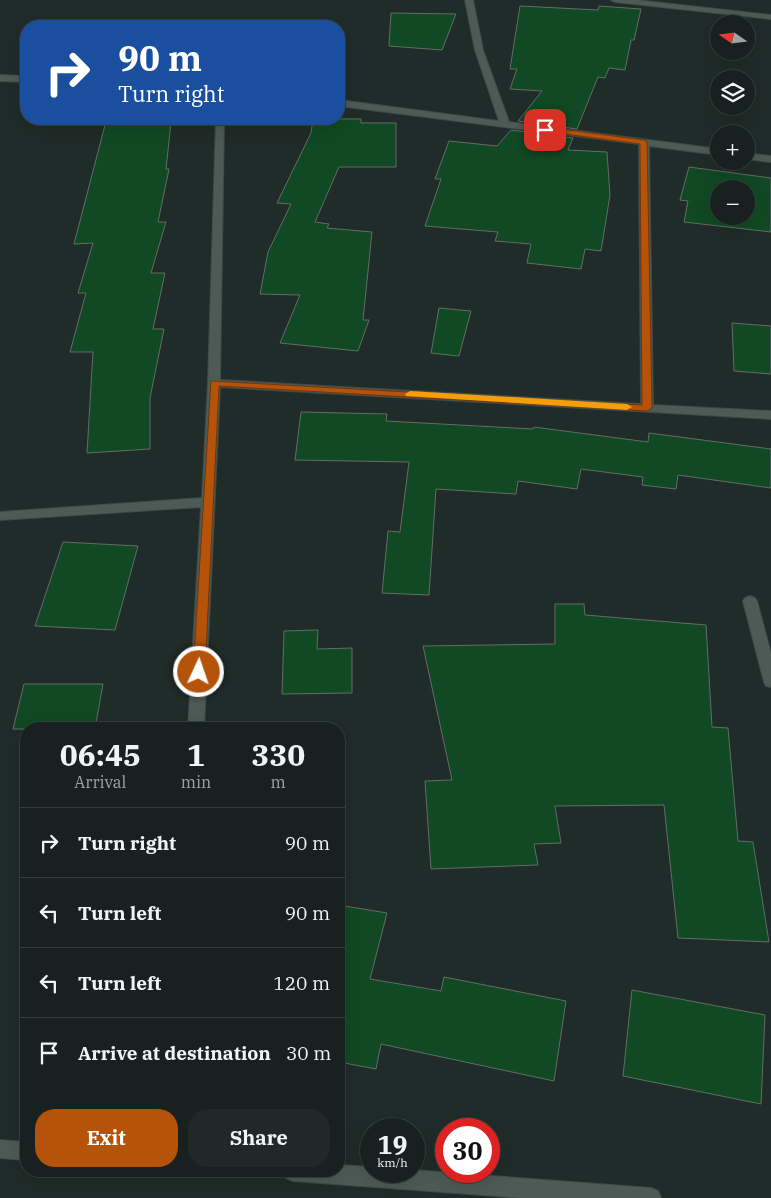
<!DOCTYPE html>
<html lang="en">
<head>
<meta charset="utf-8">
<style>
  body { margin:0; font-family:"IBM Plex Serif",serif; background:#212928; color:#f1f3f6; height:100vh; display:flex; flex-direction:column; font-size:19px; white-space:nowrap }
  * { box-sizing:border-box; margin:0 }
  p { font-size:16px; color:#9fa3a4 }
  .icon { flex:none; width:28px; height:28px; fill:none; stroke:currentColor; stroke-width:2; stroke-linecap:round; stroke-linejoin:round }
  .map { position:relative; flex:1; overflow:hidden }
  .details { position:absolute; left:20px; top:722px; width:325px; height:455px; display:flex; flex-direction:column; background:#18211f; border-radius:20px; box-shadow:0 5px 20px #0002,0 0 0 1px #363e3d }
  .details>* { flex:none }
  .top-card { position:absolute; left:20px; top:20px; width:325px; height:105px; border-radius:20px; box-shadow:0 5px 20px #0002,0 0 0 1px #363e3d; background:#1a4fa0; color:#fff; overflow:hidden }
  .needle { width:32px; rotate:284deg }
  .tools { position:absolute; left:710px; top:15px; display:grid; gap:10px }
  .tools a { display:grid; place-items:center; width:45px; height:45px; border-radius:50%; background:#18211f; box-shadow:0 5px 20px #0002,0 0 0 1px #363e3d; font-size:25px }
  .speed { position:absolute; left:360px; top:1118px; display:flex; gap:10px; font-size:25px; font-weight:700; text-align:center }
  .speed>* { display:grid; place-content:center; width:65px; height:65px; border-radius:50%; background:#18211f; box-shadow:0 5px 20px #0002,0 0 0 1px #363e3d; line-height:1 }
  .speed small { font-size:12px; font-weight:400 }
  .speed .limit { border:8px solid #d22; background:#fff; color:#111 }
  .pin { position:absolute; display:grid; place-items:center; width:42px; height:42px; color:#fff; margin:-21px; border-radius:10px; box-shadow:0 2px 8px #0006 }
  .me { position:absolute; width:55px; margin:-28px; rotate:3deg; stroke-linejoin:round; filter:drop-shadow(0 0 4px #0008) }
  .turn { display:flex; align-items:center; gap:18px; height:105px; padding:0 15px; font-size:22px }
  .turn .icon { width:65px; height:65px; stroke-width:2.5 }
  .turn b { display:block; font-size:35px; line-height:42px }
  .eta { display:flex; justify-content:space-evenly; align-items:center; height:85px; text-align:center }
  .eta b { font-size:30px; font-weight:700; line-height:35px }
  .primary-button { display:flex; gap:10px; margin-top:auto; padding:10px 15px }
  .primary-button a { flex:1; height:58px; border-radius:20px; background:#b45309; color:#fff; font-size:20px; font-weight:700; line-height:58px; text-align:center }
  .primary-button a+a { background:#212928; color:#f1f3f6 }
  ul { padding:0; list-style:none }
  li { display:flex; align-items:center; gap:15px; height:70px; padding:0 15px; border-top:1px solid #363e3d }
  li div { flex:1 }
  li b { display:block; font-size:19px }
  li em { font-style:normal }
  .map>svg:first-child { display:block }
  .building { fill:#114924; stroke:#636d65; fill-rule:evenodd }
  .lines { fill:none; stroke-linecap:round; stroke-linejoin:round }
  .minor-casing { stroke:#3f4947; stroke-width:2 }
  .minor { fill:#4d5b57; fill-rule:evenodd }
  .route { fill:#b45309; stroke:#753606 }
  .slow { fill:#f59e0b }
</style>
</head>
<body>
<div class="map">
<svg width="771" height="1198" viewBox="0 0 771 1198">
  <rect width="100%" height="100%" fill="#202c29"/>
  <g class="building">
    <path d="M520,6L598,10L599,6L641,9L634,40H631L625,70L609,68L605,78L598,77L577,129L518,121L542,91L510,89L517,69H510Z"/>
    <path d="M391,13L456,14L442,50L389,46Z"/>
    <path d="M313,119H361V123H396V167H339L315,222L329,224L327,228L372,232L363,320H369L358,351L280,343L300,295L260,294L268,252L291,204L277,203L311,133Z"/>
    <path d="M171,122L166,169H169L158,222H166L151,273H165L153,329H164L150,398V449L87,453L93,352H70L86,293H78L93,243L74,244L105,125Z"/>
    <path d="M511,130L573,138L568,150L607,152L610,195L601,251L585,249L581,269L527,263L531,244L495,241L498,232L425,226L441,179H435L449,141L497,146Z"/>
    <path d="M689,167L771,178V232L684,222L688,201L680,200ZM719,189H746V216H719Z"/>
    <path d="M439,308L471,311L459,356L431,353Z"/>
    <path d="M732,323L771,326V374L734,371Z"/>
    <path d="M301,412L387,414L386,421L533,429L534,427L648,442L649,433L771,449V488L678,475L676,489L642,485L643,477L581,469L577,489L518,481L516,494L436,489L429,595L382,593L388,531L400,532L409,462L295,460Z"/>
    <path d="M63,542L138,546L115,630L35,626Z"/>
    <path d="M555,604H584L585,615L706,625L712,727L728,728L738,841L753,842L769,942L678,938L664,805L555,806L561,843L534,844L538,865L431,869L425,781L452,780L423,646L555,644Z"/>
    <path d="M318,630L317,649L352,648V693L282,694L284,631Z"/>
    <path d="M24,684H103L95,729H13Z"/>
    <path d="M339,905L387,913L370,979L441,991L444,977L566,1001L554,1081L381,1044L376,1069L339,1062Z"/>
    <path d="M632,990L765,1015L761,1104L623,1076Z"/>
  </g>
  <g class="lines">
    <g class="minor-casing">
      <g id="minor">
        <path d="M465,0H473L483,50L509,122L719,149V155L649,146L653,405L771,411V419L220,387L204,729H188L201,507L0,520V512L202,498L208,383L216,119H224L220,380L641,404L639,144L339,106V100L499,121L475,50Z"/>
        <path d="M611,0H636L771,15V19L615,2Z"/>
        <path d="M0,75L26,76V82L0,81Z"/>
        <path d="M746,153L771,156V162L746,159Z"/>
        <path d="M750,596L755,598L757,601L771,654V687L766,686L764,682L743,601L745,598Z"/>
        <path d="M0,1140L26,1142V1160L0,1158Z"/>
        <path d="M339,1165L371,1167V1171L414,1170L651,1188L658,1191L661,1198H522L293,1181L286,1178L283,1171H339Z"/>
      </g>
    </g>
    <use href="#minor" class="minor"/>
  </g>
  <path class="route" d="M545,127L644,140L647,142L652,408L647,411L219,386L205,672L203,675H195L193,672L211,381L642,405L640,144L542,131V128Z"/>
  <path class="slow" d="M410,391L627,404L632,407L627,410L406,396L405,394Z"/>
</svg>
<div class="tools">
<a><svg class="needle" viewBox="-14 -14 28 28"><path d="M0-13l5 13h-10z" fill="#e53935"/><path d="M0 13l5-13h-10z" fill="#9fa3a4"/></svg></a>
<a><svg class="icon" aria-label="layers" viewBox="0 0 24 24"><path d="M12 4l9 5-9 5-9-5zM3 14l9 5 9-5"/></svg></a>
<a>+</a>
<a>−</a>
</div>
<div class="speed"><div>19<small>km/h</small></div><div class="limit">30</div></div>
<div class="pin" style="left:545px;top:130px;background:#d93025"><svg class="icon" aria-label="arrive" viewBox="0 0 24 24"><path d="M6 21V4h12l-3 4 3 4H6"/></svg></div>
<svg class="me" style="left:199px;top:672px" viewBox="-20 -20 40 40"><circle r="17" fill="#b45309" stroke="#fff" stroke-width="3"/><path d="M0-11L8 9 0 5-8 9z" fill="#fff"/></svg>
<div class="top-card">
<div class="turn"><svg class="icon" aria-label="right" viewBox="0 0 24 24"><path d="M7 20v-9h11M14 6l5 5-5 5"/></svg><div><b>90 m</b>Turn right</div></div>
</div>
<section class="details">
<div class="eta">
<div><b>06:45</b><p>Arrival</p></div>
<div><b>1</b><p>min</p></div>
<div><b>330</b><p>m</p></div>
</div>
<ul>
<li><svg class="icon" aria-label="right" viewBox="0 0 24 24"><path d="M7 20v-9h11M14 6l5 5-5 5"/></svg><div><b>Turn right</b></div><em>90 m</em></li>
<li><svg class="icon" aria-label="left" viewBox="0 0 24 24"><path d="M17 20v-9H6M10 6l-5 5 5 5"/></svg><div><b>Turn left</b></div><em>90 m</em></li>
<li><svg class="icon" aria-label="left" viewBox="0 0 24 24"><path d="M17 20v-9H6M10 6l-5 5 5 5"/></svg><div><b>Turn left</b></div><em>120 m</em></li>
<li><svg class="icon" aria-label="arrive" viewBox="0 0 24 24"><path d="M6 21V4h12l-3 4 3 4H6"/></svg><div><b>Arrive at destination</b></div><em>30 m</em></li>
</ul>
<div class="primary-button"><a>Exit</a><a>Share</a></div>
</section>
</div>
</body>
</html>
